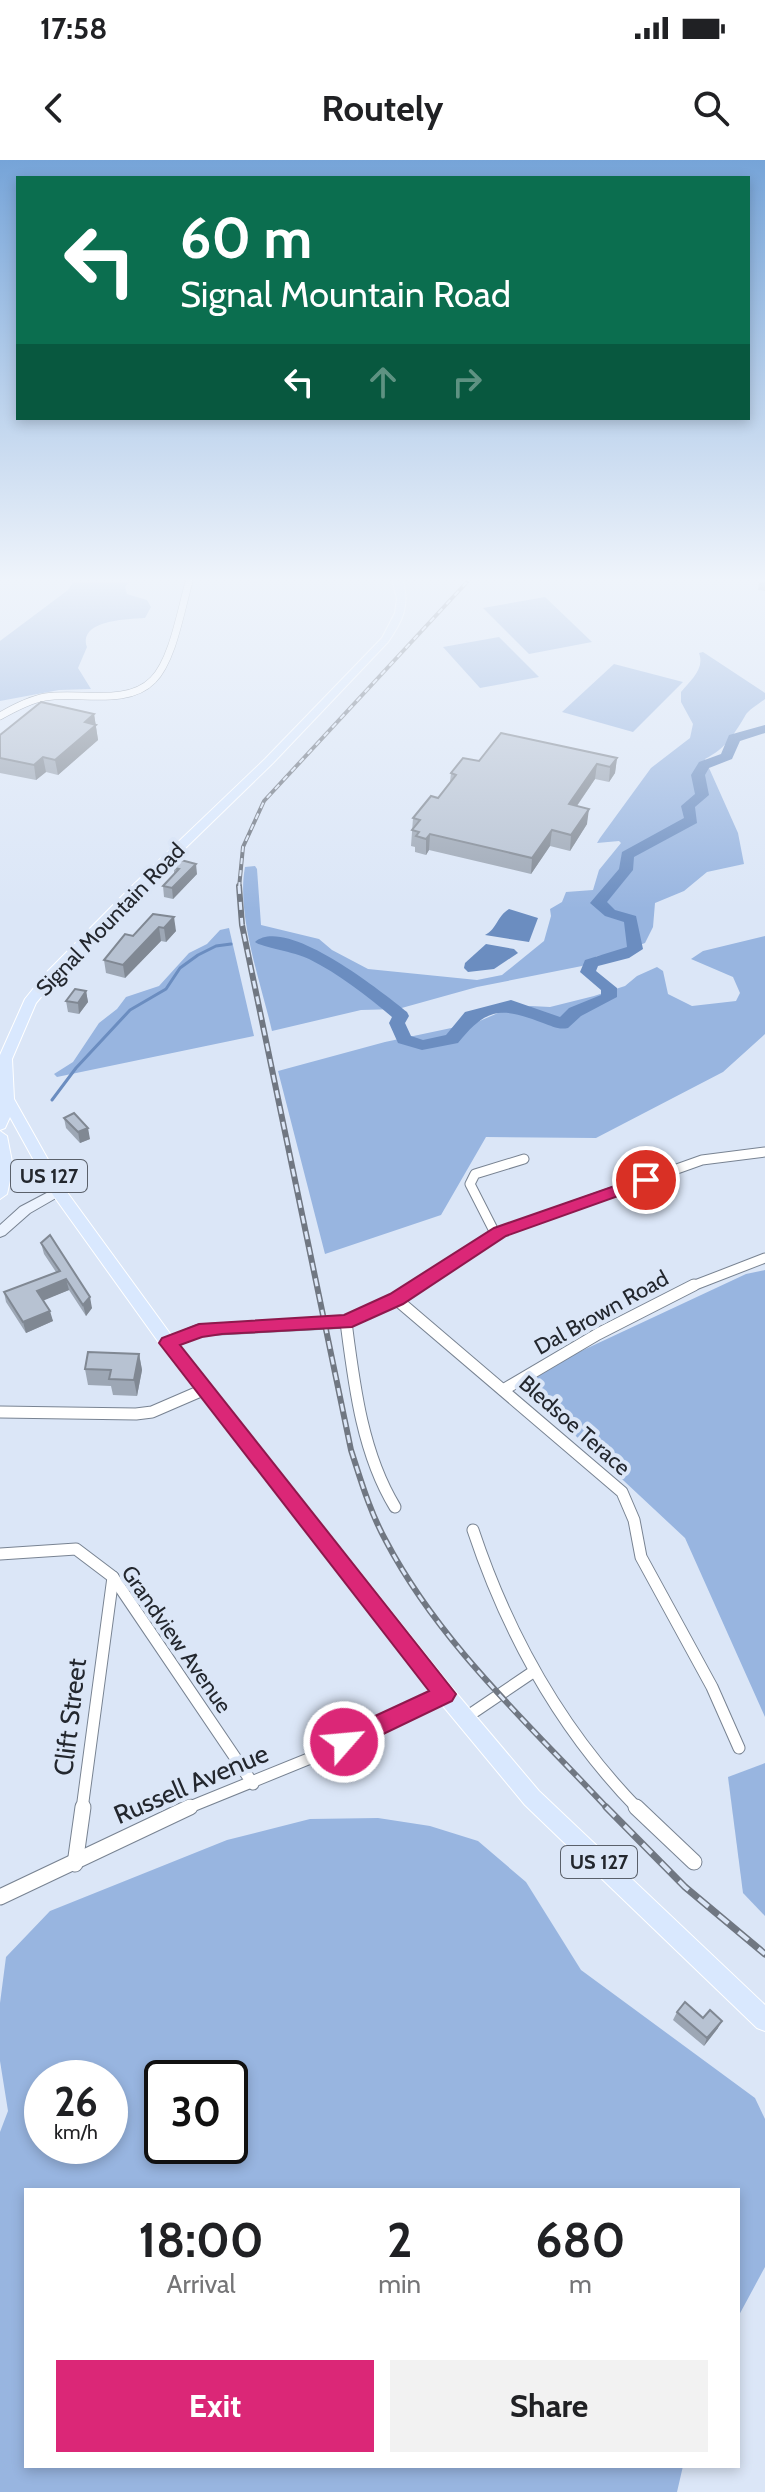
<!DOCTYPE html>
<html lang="en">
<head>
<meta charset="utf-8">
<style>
  body { margin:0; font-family:Cabin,sans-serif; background:#f2f2f2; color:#202124; height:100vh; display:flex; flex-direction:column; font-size:30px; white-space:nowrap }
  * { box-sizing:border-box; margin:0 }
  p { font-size:26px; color:#757577 }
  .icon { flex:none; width:44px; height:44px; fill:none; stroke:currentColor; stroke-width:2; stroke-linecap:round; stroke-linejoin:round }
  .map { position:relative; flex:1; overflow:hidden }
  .sheet { position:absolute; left:24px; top:2028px; width:716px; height:280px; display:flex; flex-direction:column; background:#fff; border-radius:0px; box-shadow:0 4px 12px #0003 }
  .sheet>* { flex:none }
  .guide { position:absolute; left:16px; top:16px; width:734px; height:244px; border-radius:0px; box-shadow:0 4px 12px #0003; background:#0b6e4f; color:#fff; overflow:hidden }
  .speed { position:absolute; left:24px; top:1900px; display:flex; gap:16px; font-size:40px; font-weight:700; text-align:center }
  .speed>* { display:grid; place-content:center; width:104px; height:104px; border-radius:50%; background:#fff; box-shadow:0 4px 12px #0003; line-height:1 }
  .speed small { font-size:20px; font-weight:400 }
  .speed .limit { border:4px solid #111; border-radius:12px; background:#fff; color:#111 }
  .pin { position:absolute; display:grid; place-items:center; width:68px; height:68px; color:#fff; margin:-34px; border:4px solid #fff; border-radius:50%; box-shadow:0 2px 8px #0007 }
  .me { position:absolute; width:88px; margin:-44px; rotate:63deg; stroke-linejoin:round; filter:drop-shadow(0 0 6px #0008) }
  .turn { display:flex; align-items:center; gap:28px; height:168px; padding:0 32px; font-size:36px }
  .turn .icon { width:104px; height:104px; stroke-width:2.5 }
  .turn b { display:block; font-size:56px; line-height:68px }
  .lanes { display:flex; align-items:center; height:76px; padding:0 32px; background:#0003; justify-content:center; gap:40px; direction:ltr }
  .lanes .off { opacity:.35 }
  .eta { display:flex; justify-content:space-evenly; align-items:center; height:136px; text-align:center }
  .eta b { font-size:48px; font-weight:700; line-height:56px }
  .button { display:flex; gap:16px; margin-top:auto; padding:16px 32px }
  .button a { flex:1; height:92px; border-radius:0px; background:#db2777; color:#fff; font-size:32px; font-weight:700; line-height:92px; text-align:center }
  .button a+a { background:#f2f2f2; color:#202124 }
  .status { display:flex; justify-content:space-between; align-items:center; height:56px; padding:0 40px; background:#fff; direction:ltr }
  .status svg { height:22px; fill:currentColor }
  header { display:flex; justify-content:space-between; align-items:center; height:104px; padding:0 32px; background:#fff; font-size:36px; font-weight:700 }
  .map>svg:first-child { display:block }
  .green { fill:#98b5e0; fill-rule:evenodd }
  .water { fill:#6b8dc0 }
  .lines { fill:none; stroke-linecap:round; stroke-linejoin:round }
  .stream { stroke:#6b8dc0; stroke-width:3 }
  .river { fill:#6b8dc0; fill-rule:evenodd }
  .street-far3-casing { stroke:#788392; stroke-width:8 }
  .street-far2-casing { stroke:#788392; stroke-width:11 }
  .street-far1-casing { stroke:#788392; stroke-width:13 }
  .street-casing { stroke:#788392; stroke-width:17 }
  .secondary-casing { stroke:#788392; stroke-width:2 }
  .primary-casing { stroke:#fff; stroke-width:2 }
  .street-far3 { stroke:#fff; stroke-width:7 }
  .street-far2 { stroke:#fff; stroke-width:9 }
  .street-far1 { stroke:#fff; stroke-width:11 }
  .street { stroke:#fff; stroke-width:15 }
  .secondary { fill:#ecf3fe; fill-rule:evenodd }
  .primary { fill:#d9e8fe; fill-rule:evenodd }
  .rail-far2-casing { stroke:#707782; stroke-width:4 }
  .rail-far1-casing { stroke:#707782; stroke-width:6 }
  .rail-casing { stroke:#707782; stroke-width:7 }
  .rail-far2 { stroke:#dbe6f7; stroke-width:2; stroke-dasharray:6; stroke-linecap:butt }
  .rail-far1 { stroke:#dbe6f7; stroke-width:3; stroke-dasharray:8; stroke-linecap:butt }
  .rail { stroke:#dbe6f7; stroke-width:4; stroke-dasharray:13; stroke-linecap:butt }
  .wall { fill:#9da7b5 }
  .shaded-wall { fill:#808893 }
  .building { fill:#b7c2d2; stroke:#808893; stroke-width:2 }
  .route { fill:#db2777; stroke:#8e194d; stroke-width:2 }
  .labels { text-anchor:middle; stroke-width:8; stroke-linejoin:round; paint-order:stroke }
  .shield { fill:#dbe6f7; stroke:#5a606a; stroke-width:2 }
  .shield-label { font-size:20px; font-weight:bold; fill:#23272e }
  .street-label { font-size:22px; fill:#23272e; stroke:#dbe6f7 }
  .near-street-label { font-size:26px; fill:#23272e; stroke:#dbe6f7 }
</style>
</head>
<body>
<div class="status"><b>17:58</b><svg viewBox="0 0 49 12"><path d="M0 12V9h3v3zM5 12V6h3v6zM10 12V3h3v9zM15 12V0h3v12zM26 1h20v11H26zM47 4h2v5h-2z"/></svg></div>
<header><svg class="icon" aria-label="back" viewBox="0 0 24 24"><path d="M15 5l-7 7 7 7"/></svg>Routely<svg class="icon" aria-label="search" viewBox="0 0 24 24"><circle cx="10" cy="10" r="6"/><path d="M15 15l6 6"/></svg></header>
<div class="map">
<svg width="765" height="2332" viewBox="0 0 765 2332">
  <rect width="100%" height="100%" fill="#dbe6f7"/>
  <g class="green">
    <path d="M73,422H129L125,427L127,434L147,440L151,447L145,458C128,459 78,460 87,487L78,508L91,529L59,530L0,541V481L68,430Z"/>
    <path d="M545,437L592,482L529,494L483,448Z"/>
    <path d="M499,477L539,517L480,528L443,487Z"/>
    <path d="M703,492L765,533V539C759,544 748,550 745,556C733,576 726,588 705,599L738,673L744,704L707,712L684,731L655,743L653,767L645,783L615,794L597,796L582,806L477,827L398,849L361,850L272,871C261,823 236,755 245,707L255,706L257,709L261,765L319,779L332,790L368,809L477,820L502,815L544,781L551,756L550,749L562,742L566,732L593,730L599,710L621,683L619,681L597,683L600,678L651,608L690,578L693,564L681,542V532C691,520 705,509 699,493Z"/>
    <path d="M614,504L683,522L633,572L562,552Z"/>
    <path d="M229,768L254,876L57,917L54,914L73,902L99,863L117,849L126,837L159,826L189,793L207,784L220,770Z"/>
    <path d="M765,776V874L723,912L596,978L486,977L441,1055L325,1094L278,911L385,882L475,863L498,853L531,846L550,847L594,836L625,826L637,816L657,807L663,811L668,834L692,846L736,841L740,833L733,817L691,799L703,791Z"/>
    <path d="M765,1110V1557L685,1378L517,1221L746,1114Z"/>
    <path d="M765,1603V1756L743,1733L728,1617Z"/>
    <path d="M378,1658L430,1666L478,1681L526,1722L581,1810L755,1938L765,1959V2107L738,2157V2030H26V2306H683L677,2332H0V1972L8,1951L0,1901V1843L6,1797L50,1751L227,1680L310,1659ZM42,1918H110V1986H42ZM162,1918H230V1986H162Z"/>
  </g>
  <g class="water">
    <path d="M509,749L538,758L529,782L485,775C497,769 497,756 509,749Z"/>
    <path d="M486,784L514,789L518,793L494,809L468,812L464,808L465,803Z"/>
  </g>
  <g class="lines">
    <path class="stream" d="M52,940L76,908L130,850L166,829L180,808L198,795L216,786L231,784"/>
    <path class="river" d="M765,565V573L740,581L732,599L709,608L705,615L709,635L695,647L697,663L634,697L633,710L607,742L615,750L636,756L643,789L629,798L598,806L596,811L617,828V837L581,856L568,868C558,870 552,866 543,863C501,847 487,847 458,883L422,890L398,883L389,863L392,857C366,835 339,814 309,799C295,792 261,787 255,782C286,755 382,832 407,852L409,856L405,863L411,876L423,880L446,875L465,852L511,840L560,857L569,848L601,835V830L580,812L585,800L627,787L624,762L605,756L590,743L619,709L622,692L684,658L681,646L695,634L691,615L699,602L721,594L729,575Z"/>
    <g class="street-far3-casing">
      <path id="street-far3" d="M0,556C14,548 29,540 45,537C78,531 127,547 153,520C173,500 181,449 189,422"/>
    </g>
    <g class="street-far2-casing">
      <g id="street-far2">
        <path d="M496,1075L470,1024L475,1014L524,999"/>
        <path d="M415,1127L500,1072L702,1000L765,992"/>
        <path d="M690,1127L765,1098"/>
      </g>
    </g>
    <g class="street-far1-casing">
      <g id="street-far1">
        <path d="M396,1139L622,1332L634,1360L641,1397L712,1527L739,1588"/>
        <path d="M346,1162C354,1224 362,1293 395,1347"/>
        <path d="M168,1183L199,1170L346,1162L396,1139L418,1125"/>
        <path d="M503,1230L598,1174L694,1125"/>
        <path d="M0,1252L136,1254L152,1252L203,1230"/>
        <path d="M473,1370C508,1475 560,1569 638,1649"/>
        <path d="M0,1394L76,1389L113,1417L253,1624"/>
        <path d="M465,1558L533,1512"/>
        <path d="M82,1649L113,1417"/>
        <path d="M185,1649L318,1595L445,1534"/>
      </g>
    </g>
    <g class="street-casing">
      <g id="street">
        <path d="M636,1647L694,1702"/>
        <path d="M75,1704L83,1647"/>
        <path d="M0,1737L190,1647"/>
      </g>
    </g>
    <g class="secondary-casing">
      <path id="secondary" d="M58,1027L64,1031L63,1034L30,1053L5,1075L0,1077V1065L20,1047Z"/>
    </g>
    <g class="primary-casing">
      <g id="primary">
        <path d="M393,422H403C410,446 402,462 388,482L273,603L137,735L55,820L36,843L12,899L14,939L64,1028L174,1179L452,1528L539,1631L765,1845V1871L757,1868L525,1645L438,1540L162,1187L53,1035L10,957L5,968L0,970V895L25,839L45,814L129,729L265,599L382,478L395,453L397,439Z"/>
        <path d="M0,971L7,976L13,1007L7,1034L0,1039Z"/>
      </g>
    </g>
    <use href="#street-far3" class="street-far3"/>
    <use href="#street-far2" class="street-far2"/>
    <use href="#street-far1" class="street-far1"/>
    <use href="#street" class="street"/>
    <use href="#secondary" class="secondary"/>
    <use href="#primary" class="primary"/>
    <g class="rail-far2-casing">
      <path id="rail-far2" d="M239,728L243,687L264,641L467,422"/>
    </g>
    <g class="rail-far1-casing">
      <path id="rail-far1" d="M239,726L242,765L351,1290C361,1321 370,1352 386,1381C440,1484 530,1565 608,1649"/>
    </g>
    <g class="rail-casing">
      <path id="rail" d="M606,1647L685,1727L765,1794"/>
    </g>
    <use href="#rail-far2" class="rail-far2"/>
    <use href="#rail-far1" class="rail-far1"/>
    <use href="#rail" class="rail"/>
  </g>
  <g class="wall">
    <path d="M759,422H765V431L758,430Z"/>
    <path d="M94,554L98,580L58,615L46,612L36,620L0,613V575Z"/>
    <path d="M617,598L615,613L609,622L595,619L577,646L587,664L570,691L550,686L531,714L429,690L426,695L415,692V687L411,686L413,658L438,638L450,622L451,613L479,601Z"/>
    <path d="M174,708L197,714L173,739L164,737L163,726L174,714Z"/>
    <path d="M153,754L176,771L166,782L161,781L125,818L106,813L104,800L133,776Z"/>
    <path d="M86,831L88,842L79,854L68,852L66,841Z"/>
    <path d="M64,958L90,979L80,983L66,968Z"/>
    <path d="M41,1083L92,1148L86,1156L69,1130L43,1140L53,1161L26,1173L6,1142L4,1132L56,1112L44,1094Z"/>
    <path d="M139,1194L142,1210L137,1236L113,1235L111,1226L88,1225L85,1209Z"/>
    <path d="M677,1852L703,1858L718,1868L704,1886L673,1860Z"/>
  </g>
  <g class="shaded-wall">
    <path d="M94,554L98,580L58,615L55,600L85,562Z"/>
    <path d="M43,597L46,612L36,620L34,605Z"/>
    <path d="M617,598L615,613L609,622L610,607Z"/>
    <path d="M597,604L595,619L567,660L569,644Z"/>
    <path d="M589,649L587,664L570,691L571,675Z"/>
    <path d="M552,670L550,686L531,714L532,698Z"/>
    <path d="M430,674L429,690L426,695V679Z"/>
    <path d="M196,704L197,714L173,739L172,728Z"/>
    <path d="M174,757L176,771L166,782L164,768Z"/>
    <path d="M159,767L161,781L125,818L123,805Z"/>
    <path d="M86,831L88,842L79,854L78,843Z"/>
    <path d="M88,968L90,979L80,983L78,972Z"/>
    <path d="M66,1119L69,1130L40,1142L37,1131Z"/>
    <path d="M90,1137L92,1148L86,1156L83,1145Z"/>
    <path d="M50,1151L53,1161L26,1173L23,1162Z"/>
    <path d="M139,1194L142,1210L137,1236L134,1220Z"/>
    <path d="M722,1861L718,1868L704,1886L707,1878Z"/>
  </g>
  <g class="building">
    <path d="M41,542L94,554L85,562L96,565L55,600L43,597L34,605L0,598V575Z"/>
    <path d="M501,573L617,598L610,607L597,604L569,644L589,649L571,675L552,670L532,698L430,674L426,679L416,676L419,672L412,670L420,660L413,658L431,636L438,638L456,615L451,613L463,598L479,601Z"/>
    <path d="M181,700L196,704L172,728L163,726L179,709L174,708Z"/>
    <path d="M153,754L174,757L164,768L159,767L123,805L104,800L125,774L133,776Z"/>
    <path d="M75,829L86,831L78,843L66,841Z"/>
    <path d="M74,953L88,968L78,972L64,958Z"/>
    <path d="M50,1075L90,1137L83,1145L66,1119L37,1131L50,1151L23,1162L4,1132L60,1111L41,1083Z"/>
    <path d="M88,1192L139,1194L134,1220L109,1219L111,1210L85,1209Z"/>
    <path d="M685,1842L703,1858L710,1850L722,1861L707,1878L677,1852Z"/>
  </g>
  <linearGradient id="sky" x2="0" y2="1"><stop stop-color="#76a4d8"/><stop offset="0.56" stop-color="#eff4fb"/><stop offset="1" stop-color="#eff4fb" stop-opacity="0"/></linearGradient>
  <rect width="765" height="749" fill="url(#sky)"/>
  <path class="route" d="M646,1015L654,1020L652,1024L506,1076L403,1144L352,1167L222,1174L202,1177L180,1185L456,1534L452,1541L352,1589L344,1592L336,1589L333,1582L336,1574L429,1531L159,1183L162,1178L199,1164L344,1155L390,1134L494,1068Z"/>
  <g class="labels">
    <g class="shield">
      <rect x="11" y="1000" width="76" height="32" rx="6"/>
      <rect x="561" y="1686" width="76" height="32" rx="6"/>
    </g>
    <g class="shield-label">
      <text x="49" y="1023">US 127</text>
      <text x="599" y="1709">US 127</text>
    </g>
    <g class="street-label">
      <text transform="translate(110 759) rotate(-46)" y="8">Signal Mountain Road</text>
      <text transform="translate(601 1152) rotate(-29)" y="8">Dal Brown Road</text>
      <text transform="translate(575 1265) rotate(41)" y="8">Bledsoe Terace</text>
      <text transform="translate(177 1479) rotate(55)" y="8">Grandview Avenue</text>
    </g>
    <g class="near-street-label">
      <text transform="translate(70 1557) rotate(-83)" y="9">Clift Street</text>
      <text transform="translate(191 1624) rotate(-23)" y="9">Russell Avenue</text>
    </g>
  </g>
</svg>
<div class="speed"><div>26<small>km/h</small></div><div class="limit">30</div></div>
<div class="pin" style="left:646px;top:1020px;background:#d93025"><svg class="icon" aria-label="arrive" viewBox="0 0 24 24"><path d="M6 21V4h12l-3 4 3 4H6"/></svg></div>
<svg class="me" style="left:344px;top:1582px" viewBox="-20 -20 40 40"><circle r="17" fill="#db2777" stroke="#fff" stroke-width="3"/><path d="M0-11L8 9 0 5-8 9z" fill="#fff"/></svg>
<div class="guide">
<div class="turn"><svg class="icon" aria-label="left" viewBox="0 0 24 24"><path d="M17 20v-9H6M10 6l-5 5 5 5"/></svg><div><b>60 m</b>Signal Mountain Road</div></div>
<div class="lanes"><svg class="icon" aria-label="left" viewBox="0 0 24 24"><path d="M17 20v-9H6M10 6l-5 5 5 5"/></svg><svg class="icon off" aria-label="ahead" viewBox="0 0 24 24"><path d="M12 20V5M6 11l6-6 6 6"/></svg><svg class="icon off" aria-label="right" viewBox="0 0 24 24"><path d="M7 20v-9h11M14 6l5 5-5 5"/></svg></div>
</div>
<section class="sheet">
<div class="eta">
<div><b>18:00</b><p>Arrival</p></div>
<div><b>2</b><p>min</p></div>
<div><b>680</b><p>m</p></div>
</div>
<div class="button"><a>Exit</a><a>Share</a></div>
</section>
</div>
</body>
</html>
